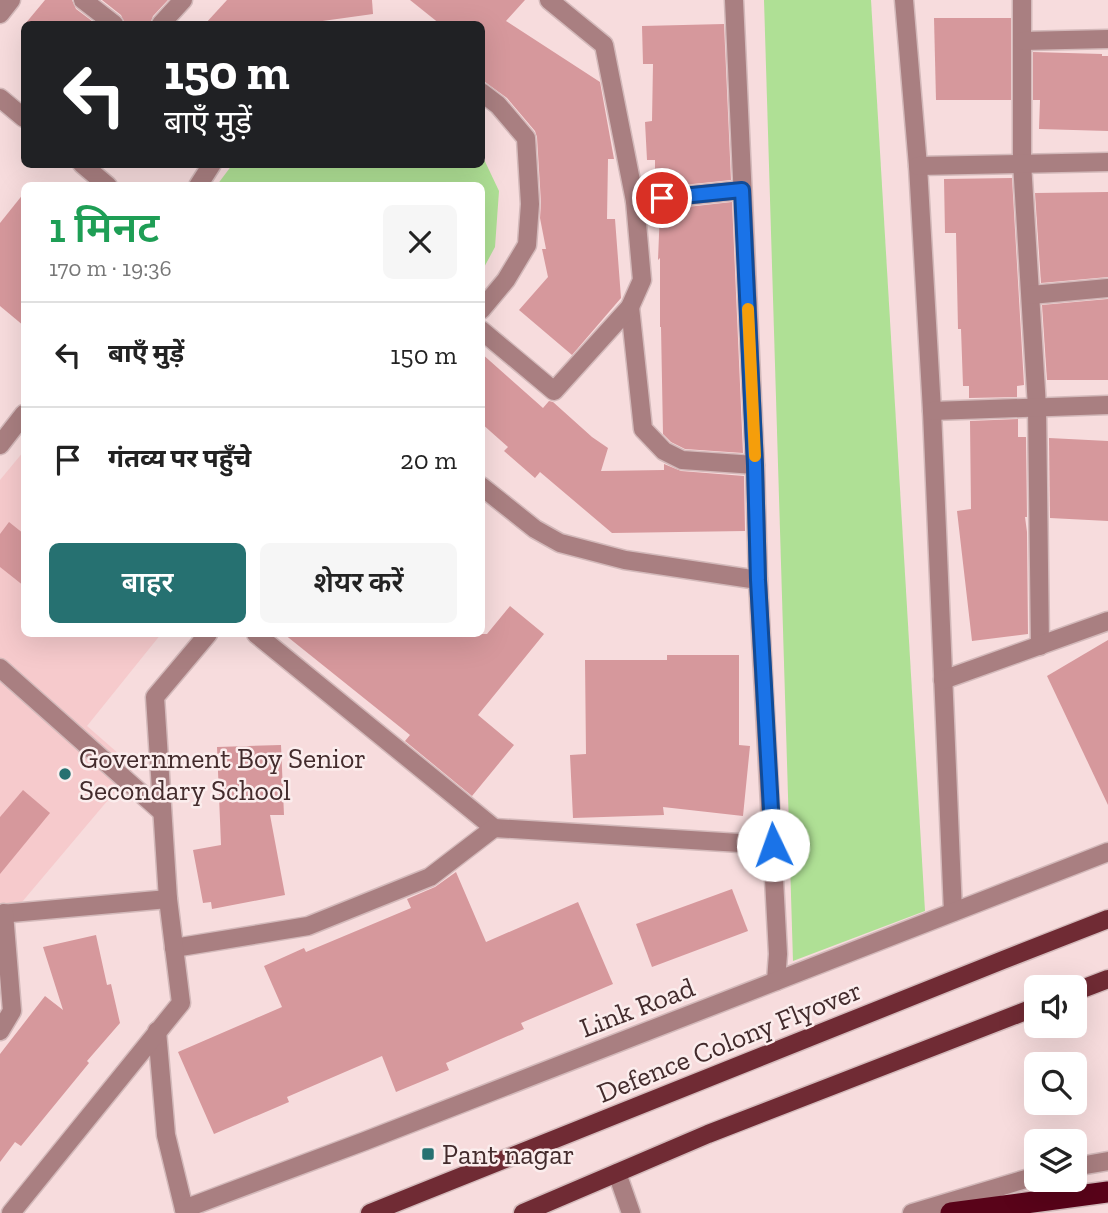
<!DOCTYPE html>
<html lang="hi">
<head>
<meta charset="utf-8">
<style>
  body { margin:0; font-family:"Zilla Slab","Noto Sans Devanagari",serif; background:#f6f6f6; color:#222; height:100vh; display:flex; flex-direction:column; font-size:26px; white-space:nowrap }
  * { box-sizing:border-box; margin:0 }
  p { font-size:23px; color:#767676 }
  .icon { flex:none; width:38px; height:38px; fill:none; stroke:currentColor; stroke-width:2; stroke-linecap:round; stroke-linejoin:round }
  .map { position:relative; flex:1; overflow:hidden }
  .details { position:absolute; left:21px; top:182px; width:464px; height:455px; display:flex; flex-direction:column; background:#fff; border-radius:10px; box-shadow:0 7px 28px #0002 }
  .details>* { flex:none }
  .top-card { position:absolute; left:21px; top:21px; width:464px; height:147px; border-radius:10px; box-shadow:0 7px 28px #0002; background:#202124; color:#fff; overflow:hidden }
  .controls { position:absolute; left:1024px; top:975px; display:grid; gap:14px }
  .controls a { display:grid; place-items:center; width:63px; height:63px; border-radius:10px; background:#fff; box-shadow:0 7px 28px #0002; font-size:35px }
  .pin { position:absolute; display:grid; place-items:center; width:60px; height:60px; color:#fff; margin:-30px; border:4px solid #fff; border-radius:50%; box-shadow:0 2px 7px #0007 }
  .me { position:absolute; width:77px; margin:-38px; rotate:357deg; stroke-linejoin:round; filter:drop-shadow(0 0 5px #0008) }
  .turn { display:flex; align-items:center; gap:24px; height:147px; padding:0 28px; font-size:32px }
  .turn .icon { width:91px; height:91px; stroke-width:2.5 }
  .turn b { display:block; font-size:49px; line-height:60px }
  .round { display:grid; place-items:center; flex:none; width:74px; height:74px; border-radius:10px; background:#f6f6f6 }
  .overview { display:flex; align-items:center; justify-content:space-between; height:119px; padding:0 28px }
  h1 { font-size:42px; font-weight:600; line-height:52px; color:#1e9e55 }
  .primary-button { display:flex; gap:14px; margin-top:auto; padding:14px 28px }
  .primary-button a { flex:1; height:80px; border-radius:10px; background:#267171; color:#fff; font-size:28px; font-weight:600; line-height:80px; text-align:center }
  .primary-button a+a { background:#f6f6f6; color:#222 }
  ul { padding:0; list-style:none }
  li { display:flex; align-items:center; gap:21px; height:105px; padding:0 28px; border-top:2px solid #e0e0e0 }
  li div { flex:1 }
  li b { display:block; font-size:26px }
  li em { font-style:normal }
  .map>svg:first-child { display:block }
  .built { fill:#f6cacc }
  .green { fill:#afe095 }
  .building { fill:#d6989c }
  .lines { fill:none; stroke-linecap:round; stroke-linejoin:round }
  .minor-casing { stroke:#d3b9ba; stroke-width:21 }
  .major-casing { stroke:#d3b9ba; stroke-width:21 }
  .highway-casing { stroke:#d3b9ba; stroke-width:24 }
  .minor { stroke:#a97f81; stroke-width:18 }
  .major { stroke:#702b34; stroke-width:18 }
  .highway { stroke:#590319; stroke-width:21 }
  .route-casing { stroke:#114b97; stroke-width:18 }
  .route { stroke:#1a73e8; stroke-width:12 }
  .slow { stroke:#f59e0b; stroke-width:12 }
  .poi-dot { fill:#267171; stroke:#fbeded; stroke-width:2.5 }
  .labels { text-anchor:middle; stroke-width:5; stroke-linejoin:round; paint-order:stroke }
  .poi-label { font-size:28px; fill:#432b2c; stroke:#fbeded; text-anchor:start }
  .street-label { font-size:28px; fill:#432b2c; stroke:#fbeded }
</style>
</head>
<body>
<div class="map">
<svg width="1108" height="1213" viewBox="0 0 1108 1213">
  <rect width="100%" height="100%" fill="#f7dcdd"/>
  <path class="built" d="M24,451V634H161L87,726L135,768L22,902L0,905V480Z"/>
  <g class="green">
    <path d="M764,0H871L925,911L793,961Z"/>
    <path d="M481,153L499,191L495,247L481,273V186L217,185L232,165L481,164Z"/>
  </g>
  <g class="building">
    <path d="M45,0H72L76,9L96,24H25Z"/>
    <path d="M102,0H168L153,16L150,24H125L121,15Z"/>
    <path d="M227,0H372L373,14L301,24H205Z"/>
    <path d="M410,0H525L506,21L600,82L614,159H608L607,219H615L621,298L572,355L519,310L548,277L542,249H546L540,218L541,203L537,137L535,131L507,98L485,82L481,77V24H440Z"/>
    <path d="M934,18H1011V100H936Z"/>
    <path d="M724,24L731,180L655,188V160H647L645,122L652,121L653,64H643L642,26Z"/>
    <path d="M1033,52L1102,54V56H1108V131L1039,129L1040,100H1033Z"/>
    <path d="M1012,178L1024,385L1017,386V397L969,398V386H963L961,329H958L956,233H945L944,179Z"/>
    <path d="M1108,192V277L1041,283L1035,193Z"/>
    <path d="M24,193V326L0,306V223Z"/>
    <path d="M732,202L743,453L685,449L671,442L663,434L661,327H660V258L658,260L660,210Z"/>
    <path d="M1108,299V380H1047L1042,305Z"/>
    <path d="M481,353L543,408L549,401L553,402L592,437L608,448L601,471L664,470V464L681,471L744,476L745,531L612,533L540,472L535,478L504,451L508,447L481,423Z"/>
    <path d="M1018,419V437H1026L1027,517H1025L1027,532L1028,634L972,641L957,511L971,509L970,421Z"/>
    <path d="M1049,438L1108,441V521L1050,518Z"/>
    <path d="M9,522L24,534V586L0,567V534Z"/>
    <path d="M510,606L544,634L478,715L514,745L472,796L405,741L410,735L284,634H487Z"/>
    <path d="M1108,640V805L1047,676Z"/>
    <path d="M667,655H739V745L750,746L743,816L663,807L664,815L573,818L570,755L586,754L585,660H667Z"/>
    <path d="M281,745L284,815H270L285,895L212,909L211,902L203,903L193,850L221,845L217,747Z"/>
    <path d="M23,790L50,813L0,874V817Z"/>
    <path d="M456,872L486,942L578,902L613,984L521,1023L524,1029L446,1063L449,1070L396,1092L382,1056L287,1097L289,1102L214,1134L178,1052L282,1007L264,966L304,948L306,952L411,908L407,899L435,887Z"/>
    <path d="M732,889L748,931L652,967L636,924Z"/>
    <path d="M96,935L107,985L111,984L120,1023L87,1061L89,1063L21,1146L15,1142L0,1162V1054L45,996L63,1010L43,947Z"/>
  </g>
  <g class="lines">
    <g class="minor-casing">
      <g id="minor">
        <path d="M83,0L114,24"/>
        <path d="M734,0L755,465L758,580L778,954L776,981"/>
        <path d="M904,0L918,166L932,411L953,912"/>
        <path d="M1022,0V163L1037,407L1040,646"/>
        <path d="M0,14L11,0"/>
        <path d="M161,24L183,0"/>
        <path d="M1023,41L1108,39"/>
        <path d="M481,92L498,105L526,138L530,204L527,245L506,280L481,310"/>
        <path d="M0,98L24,118"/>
        <path d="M82,164L108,186"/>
        <path d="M918,166L1108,162"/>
        <path d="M198,186L212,164"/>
        <path d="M635,201L742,190"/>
        <path d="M1031,295L1108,288"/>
        <path d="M630,307L643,429L664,451L682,460L755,465"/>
        <path d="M481,330L554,391L630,307L642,280L635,201L604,45L549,0"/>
        <path d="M932,411L1108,405"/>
        <path d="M0,445L24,414"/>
        <path d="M481,486L535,529L560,543L625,560L758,580"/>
        <path d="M256,634L494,828L773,845"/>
        <path d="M0,668L162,812"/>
        <path d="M943,680L1108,621"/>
        <path d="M0,914L168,899"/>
        <path d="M174,948L308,926L430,877L494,828"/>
        <path d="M0,1031L12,1011L4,913"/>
        <path d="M157,1031L166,1135L184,1209L186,1213"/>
        <path d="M1074,1167L1108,1161"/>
        <path d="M617,1173L631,1213"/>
        <path d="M184,1209L365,1141L1108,852"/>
        <path d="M11,1213L181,1003L168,899L155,697L208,634"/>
        <path d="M912,1213L1036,1176"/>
      </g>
    </g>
    <g class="major-casing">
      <g id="major">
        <path d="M1074,992L1108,979"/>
        <path d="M370,1213L1003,960L1108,919"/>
        <path d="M523,1213L708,1134L1036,1007"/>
      </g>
    </g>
    <g class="highway-casing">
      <path id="highway" d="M951,1213L1108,1192"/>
    </g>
    <use href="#minor" class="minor"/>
    <use href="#major" class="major"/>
    <use href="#highway" class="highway"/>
  </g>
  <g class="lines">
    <g class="route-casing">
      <path id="route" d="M662,198L742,190L755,465L758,580L773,845"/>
    </g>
    <use href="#route" class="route"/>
    <path class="slow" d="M748,309L755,456"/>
  </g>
  <g class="poi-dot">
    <circle cx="65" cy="774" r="7"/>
    <rect x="421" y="1147" width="14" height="14" rx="3.5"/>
  </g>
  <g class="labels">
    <g class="poi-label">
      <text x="79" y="768">Government Boy Senior<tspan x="79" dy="32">Secondary School</tspan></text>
      <text x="442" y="1164">Pant nagar</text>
    </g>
    <g class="street-label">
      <text transform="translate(637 1007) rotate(-21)" y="10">Link Road</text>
      <text transform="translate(729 1041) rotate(-22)" y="10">Defence Colony Flyover</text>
    </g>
  </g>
</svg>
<div class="controls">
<a><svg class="icon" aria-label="sound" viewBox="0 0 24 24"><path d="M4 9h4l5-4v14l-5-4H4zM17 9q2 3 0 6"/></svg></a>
<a><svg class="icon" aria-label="search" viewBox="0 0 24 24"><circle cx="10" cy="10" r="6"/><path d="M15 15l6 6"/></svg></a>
<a><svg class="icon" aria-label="layers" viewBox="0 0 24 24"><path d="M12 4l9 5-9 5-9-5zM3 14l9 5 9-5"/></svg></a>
</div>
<div class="pin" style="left:662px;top:198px;background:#d93025"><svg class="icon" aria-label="arrive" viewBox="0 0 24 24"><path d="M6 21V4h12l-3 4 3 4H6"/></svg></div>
<svg class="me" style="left:773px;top:845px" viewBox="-20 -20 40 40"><circle r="19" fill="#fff"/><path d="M0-13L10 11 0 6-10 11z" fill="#1a73e8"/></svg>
<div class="top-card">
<div class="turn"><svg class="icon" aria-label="left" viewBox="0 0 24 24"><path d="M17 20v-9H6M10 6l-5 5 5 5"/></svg><div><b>150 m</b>बाएँ मुड़ें</div></div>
</div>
<section class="details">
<div class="overview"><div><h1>1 मिनट</h1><p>170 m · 19:36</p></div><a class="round"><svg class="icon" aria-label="close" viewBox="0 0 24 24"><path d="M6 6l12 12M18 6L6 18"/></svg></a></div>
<ul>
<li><svg class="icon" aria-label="left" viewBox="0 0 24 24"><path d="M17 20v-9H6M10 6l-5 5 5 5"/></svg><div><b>बाएँ मुड़ें</b></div><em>150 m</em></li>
<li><svg class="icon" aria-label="arrive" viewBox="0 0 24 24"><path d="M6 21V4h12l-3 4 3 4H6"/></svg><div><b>गंतव्य पर पहुँचे</b></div><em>20 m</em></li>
</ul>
<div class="primary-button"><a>बाहर</a><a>शेयर करें</a></div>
</section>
</div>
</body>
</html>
